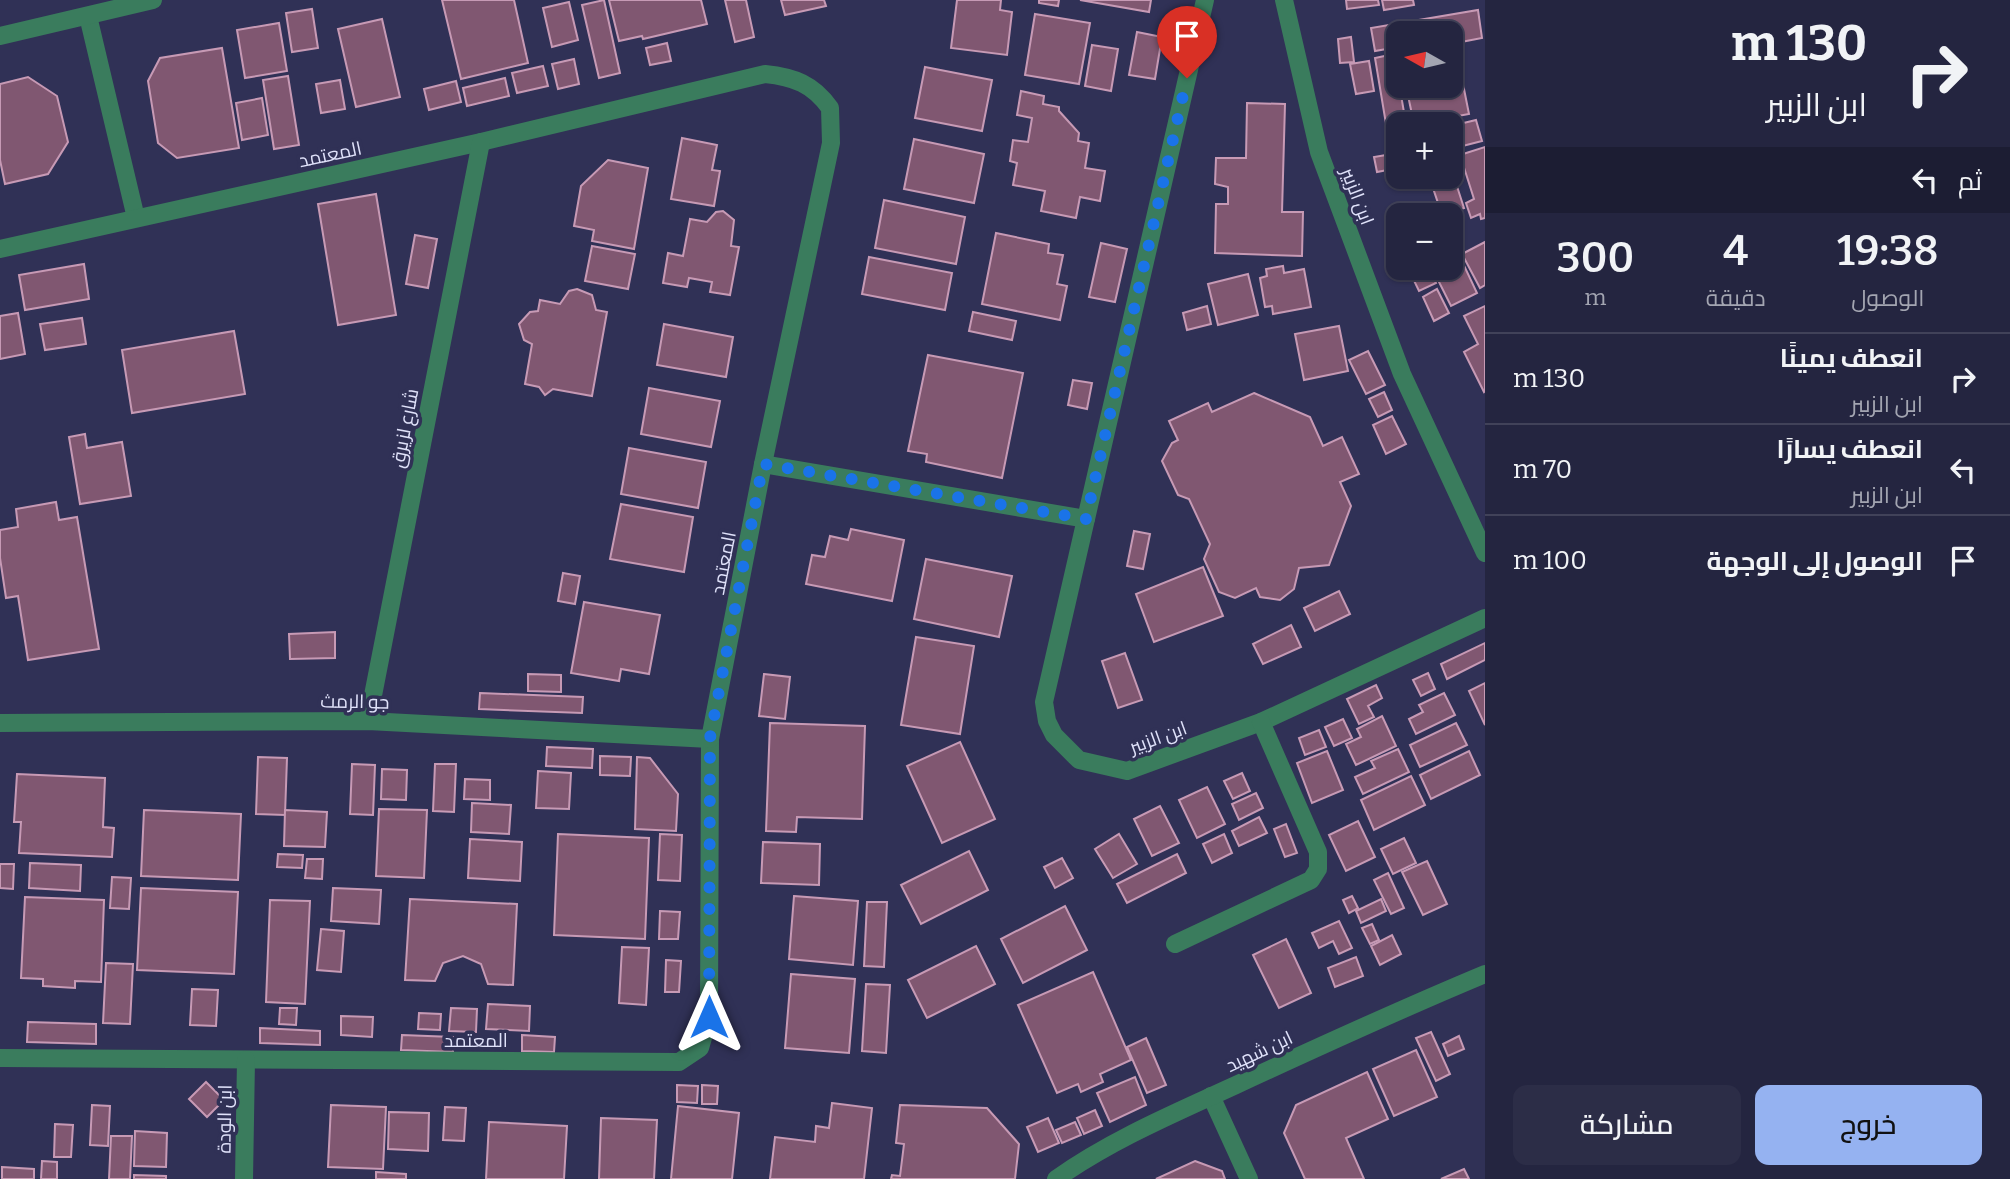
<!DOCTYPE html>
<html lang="ar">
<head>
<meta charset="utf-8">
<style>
  body { margin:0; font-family:Bitter,Cairo,serif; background:#2c2d47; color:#f1f3f6; direction:rtl; height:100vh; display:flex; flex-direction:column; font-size:26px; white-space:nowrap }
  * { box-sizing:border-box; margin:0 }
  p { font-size:23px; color:#a3a5b1 }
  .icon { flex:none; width:38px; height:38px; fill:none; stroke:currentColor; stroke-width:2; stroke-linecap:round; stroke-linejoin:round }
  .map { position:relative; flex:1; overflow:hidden; direction:ltr }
  .side { display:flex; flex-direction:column; background:#242540; width:525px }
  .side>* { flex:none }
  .top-card { background:#242540; color:#f1f3f6; overflow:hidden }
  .needle { width:46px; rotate:278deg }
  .tools { position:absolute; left:1386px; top:21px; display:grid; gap:14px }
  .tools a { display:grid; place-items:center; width:77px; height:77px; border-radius:14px; background:#242540; box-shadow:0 2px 5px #0004,0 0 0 2px #414259; font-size:35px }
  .pin { position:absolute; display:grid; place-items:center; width:60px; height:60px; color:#fff; margin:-72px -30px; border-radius:50% 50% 50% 0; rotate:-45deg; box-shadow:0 0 7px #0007 }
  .pin .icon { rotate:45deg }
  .me { position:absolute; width:77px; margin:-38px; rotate:0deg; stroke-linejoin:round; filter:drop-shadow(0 0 5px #0008) }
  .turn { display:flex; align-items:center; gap:24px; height:147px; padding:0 28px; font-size:32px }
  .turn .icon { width:91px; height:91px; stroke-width:2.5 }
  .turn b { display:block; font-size:49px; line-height:60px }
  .then { display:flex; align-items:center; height:66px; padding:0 28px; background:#0003; gap:14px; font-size:26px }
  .eta { display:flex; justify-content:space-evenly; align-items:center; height:119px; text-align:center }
  .eta b { font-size:42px; font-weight:600; line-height:49px }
  .button { display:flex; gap:14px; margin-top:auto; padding:14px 28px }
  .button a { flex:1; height:80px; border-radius:14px; background:#95b2f1; color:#111; font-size:28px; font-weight:600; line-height:80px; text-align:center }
  .button a+a { background:#2c2d47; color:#f1f3f6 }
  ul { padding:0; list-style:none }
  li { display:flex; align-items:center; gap:21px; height:91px; padding:0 28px; border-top:2px solid #414259 }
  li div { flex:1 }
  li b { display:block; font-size:26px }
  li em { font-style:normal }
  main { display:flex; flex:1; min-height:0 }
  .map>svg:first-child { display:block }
  .building { fill:#805771; stroke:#c79ab5; stroke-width:2 }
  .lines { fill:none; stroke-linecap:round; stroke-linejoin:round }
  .street { stroke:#3a7c5d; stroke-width:18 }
  .route { stroke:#1a73e8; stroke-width:12; stroke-dasharray:0 21.6 }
  .labels { text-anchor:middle; stroke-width:7; stroke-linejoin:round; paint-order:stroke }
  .street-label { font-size:19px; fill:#e0e2fa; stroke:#303156 }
</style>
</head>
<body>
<main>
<section class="side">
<div class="top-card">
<div class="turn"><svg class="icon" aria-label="right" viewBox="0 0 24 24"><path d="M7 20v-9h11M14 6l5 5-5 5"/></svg><div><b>130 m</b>ابن الزبير</div></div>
<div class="then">ثم<svg class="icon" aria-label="left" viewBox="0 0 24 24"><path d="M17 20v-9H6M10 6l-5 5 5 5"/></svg></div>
</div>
<div class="eta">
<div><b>19:38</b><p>الوصول</p></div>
<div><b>4</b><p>دقيقة</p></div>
<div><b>300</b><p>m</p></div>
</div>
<ul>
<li><svg class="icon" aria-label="right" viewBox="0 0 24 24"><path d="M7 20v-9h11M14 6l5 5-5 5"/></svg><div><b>انعطف يمينًا</b><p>ابن الزبير</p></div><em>130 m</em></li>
<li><svg class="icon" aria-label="left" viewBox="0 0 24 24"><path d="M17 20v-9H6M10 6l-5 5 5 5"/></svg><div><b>انعطف يسارًا</b><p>ابن الزبير</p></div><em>70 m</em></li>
<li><svg class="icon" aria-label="arrive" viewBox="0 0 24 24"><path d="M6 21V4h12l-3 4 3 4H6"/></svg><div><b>الوصول إلى الوجهة</b></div><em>100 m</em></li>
</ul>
<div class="button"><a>خروج</a><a>مشاركة</a></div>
</section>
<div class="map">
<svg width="1485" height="1179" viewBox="0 0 1485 1179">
  <rect width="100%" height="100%" fill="#303156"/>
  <g class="building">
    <path d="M442,0H514L528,63L461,79Z"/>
    <path d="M604,0L620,73L599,78L582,5Z"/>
    <path d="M609,0H701L707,24L643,39L642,36L619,41Z"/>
    <path d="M725,0H746L754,37L735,42Z"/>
    <path d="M781,0H824L826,6L785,15Z"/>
    <path d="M957,0H1001L1000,10L1012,12L1007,55L951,48Z"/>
    <path d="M1039,0H1059L1058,6L1039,3Z"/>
    <path d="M1080,0H1151L1149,12Z"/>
    <path d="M1346,0H1378L1379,5L1347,9Z"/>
    <path d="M1382,0H1413L1414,5L1384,10Z"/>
    <path d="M569,2L578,40L552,47L543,8Z"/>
    <path d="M312,9L318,48L292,52L286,13Z"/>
    <path d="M1478,10L1482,38L1461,42L1460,36L1451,37V33H1398V47L1375,51L1371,28Z"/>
    <path d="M1035,14L1090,23L1079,84L1025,75Z"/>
    <path d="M382,19L400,97L356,107L338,29Z"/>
    <path d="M279,23L287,71L245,78L237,30Z"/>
    <path d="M1137,32L1162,37L1155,79L1129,75Z"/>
    <path d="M1351,37L1354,62L1340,63L1338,39Z"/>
    <path d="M667,43L671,61L650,65L646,48Z"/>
    <path d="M1092,45L1118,49L1111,91L1085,86Z"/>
    <path d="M222,48L239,148L177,158L158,143L148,81L160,58Z"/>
    <path d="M1394,54L1406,124H1398V141L1389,142L1375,58Z"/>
    <path d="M1457,54L1469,114L1414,124L1406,86H1451V55Z"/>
    <path d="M574,59L579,84L558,89L552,64Z"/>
    <path d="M1369,61L1374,91L1356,94L1350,64Z"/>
    <path d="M543,66L548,86L517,93L512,73Z"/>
    <path d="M925,67L992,80L982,131L915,118Z"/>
    <path d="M288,76L299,145L274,149L263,80Z"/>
    <path d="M28,77L57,96L68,142L48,174L5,184L0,160V84Z"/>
    <path d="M505,78L509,96L467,106L463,88Z"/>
    <path d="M340,80L345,109L321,113L316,84Z"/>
    <path d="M456,81L461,102L429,110L424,89Z"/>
    <path d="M1021,91L1044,96L1043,104L1059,107V111L1079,133L1078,141L1089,143L1085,168L1105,171L1100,201L1080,197L1076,218L1041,211L1045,191L1013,185L1017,163L1010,161L1013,140L1028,142L1032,118L1017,115Z"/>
    <path d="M262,98L268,135L242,140L236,103Z"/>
    <path d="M1247,103L1285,104L1282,212H1303L1302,256L1215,253L1216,204H1228V187L1215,184L1216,158H1246Z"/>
    <path d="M1476,120L1482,141L1451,149V126Z"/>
    <path d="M682,138L717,145L712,170L720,171L714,206L671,199Z"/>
    <path d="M914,139L984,154L974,203L904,189Z"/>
    <path d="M1485,147V218L1481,219L1480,214L1471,218L1466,203L1474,199L1460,155Z"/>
    <path d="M1398,153V168L1377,172L1374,157Z"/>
    <path d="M608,160L648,168L634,249L592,241L594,230L574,226L581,186Z"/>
    <path d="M1453,174L1464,208L1442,215L1431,182Z"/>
    <path d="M376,194L396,315L338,325L318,204Z"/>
    <path d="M884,200L965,217L956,264L875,248Z"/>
    <path d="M723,211L734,220L731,246L739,247L730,295L710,292L712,282L689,278L687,287L663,283L668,253L683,256L690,219L707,222L716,212Z"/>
    <path d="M996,233L1049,244L1048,253L1063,255L1057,284L1067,286L1060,320L982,304Z"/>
    <path d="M415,235L437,239L428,288L406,284Z"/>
    <path d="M1451,238L1477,293L1451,306L1432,268H1451Z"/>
    <path d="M1485,242V285L1480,288L1462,254Z"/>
    <path d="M1101,243L1127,249L1115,302L1089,297Z"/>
    <path d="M592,246L635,254L628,289L585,281Z"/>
    <path d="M869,257L952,273L945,310L862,294Z"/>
    <path d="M84,264L89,299L25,310L19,275Z"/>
    <path d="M1283,266L1284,273L1304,269L1311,307L1273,314L1272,306L1265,307L1260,278L1267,276L1266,269Z"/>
    <path d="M1408,268H1429L1436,283L1419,291Z"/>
    <path d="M1248,274L1258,315L1218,325L1208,284Z"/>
    <path d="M577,289L592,295L596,310L607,312L592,396L553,389L545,395L539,387L525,384L532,344L524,340L519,324L530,312L538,311L540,300L560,304L569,291Z"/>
    <path d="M1437,289L1449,313L1434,321L1423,297Z"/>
    <path d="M1207,306L1211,324L1187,330L1183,313Z"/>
    <path d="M1485,306V391L1484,392L1464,352L1478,344L1464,316Z"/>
    <path d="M973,312L1016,321L1012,340L969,331Z"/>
    <path d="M18,313L25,354L0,359V316Z"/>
    <path d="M82,318L86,344L45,350L40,324Z"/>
    <path d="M664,324L733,337L726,377L657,365Z"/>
    <path d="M1339,326L1348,371L1304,380L1295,334Z"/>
    <path d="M234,331L245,394L132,413L122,350Z"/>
    <path d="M1368,351L1385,385L1366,394L1349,360Z"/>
    <path d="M928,355L1023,373L1002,478L926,462L927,454L908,451Z"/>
    <path d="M1073,380L1092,383L1087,409L1068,405Z"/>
    <path d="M649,388L720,401L711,447L641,434Z"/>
    <path d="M1384,392L1392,410L1378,417L1369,399Z"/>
    <path d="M1254,393L1310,417L1323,446L1342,437L1359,474L1340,482L1351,506L1329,565L1299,568L1294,589L1280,600L1260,597L1256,588L1235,598L1219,592L1204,559L1210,544L1189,499L1178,495L1162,461L1172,443L1178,440L1169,421L1208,403L1212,412Z"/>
    <path d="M1392,416L1406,444L1386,454L1373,425Z"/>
    <path d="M85,434L87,448L122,442L131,496L80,504L69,437Z"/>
    <path d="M629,448L706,462L698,508L621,494Z"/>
    <path d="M56,502L59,520L77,517L99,649L28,660L18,596L6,598L0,558V530L18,527L16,509Z"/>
    <path d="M621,504L693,517L684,572L610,559Z"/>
    <path d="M851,529L904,540L892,601L806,584L812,555L825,557L830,536L848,540Z"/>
    <path d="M1134,531L1150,534L1143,569L1127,566Z"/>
    <path d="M926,559L1012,576L999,637L914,619Z"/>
    <path d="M1203,567L1223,616L1154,642L1136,594Z"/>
    <path d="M563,573L580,576L575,604L558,601Z"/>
    <path d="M1339,591L1350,614L1315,631L1304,608Z"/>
    <path d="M584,602L660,615L649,674L621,669L619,681L571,673Z"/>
    <path d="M1291,625L1301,647L1263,664L1253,644Z"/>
    <path d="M335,632V658L290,659L289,634Z"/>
    <path d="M916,637L974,646L960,734L901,725Z"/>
    <path d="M1485,643V660L1447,679L1441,664Z"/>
    <path d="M1125,653L1142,700L1118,708L1102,661Z"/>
    <path d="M1428,673L1435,689L1421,696L1413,680Z"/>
    <path d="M528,674L561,675V692L528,691Z"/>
    <path d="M764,674L790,677L785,719L759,716Z"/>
    <path d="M1485,683V725L1469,691Z"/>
    <path d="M1376,685L1382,698L1368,706L1374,717L1359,724L1347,699Z"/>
    <path d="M480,693L583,697L582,713L479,709Z"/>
    <path d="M1444,693L1455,715L1416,734L1409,719L1423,712L1419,705Z"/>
    <path d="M1382,716L1396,746L1356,765L1346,744L1361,737L1357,729Z"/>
    <path d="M1343,719L1352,738L1334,746L1325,727Z"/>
    <path d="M770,723L865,726L862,819L797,817L796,832L766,831Z"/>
    <path d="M1456,723L1467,745L1420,767L1410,745Z"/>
    <path d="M1319,730L1326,747L1305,755L1299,738Z"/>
    <path d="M960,742L995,819L942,843L907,766Z"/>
    <path d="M547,747L593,749L592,768L546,766Z"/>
    <path d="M1398,749L1409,772L1363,794L1355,777L1375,768L1371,761Z"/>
    <path d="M1327,751L1343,790L1312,803L1297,763Z"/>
    <path d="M1469,751L1480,775L1431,799L1420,775Z"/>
    <path d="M600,756L631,757L630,776L600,775Z"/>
    <path d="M258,757L287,758L285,815L256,814Z"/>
    <path d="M637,757L650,758L678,794L676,831L635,829Z"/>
    <path d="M352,764L375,765L373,815L350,814Z"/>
    <path d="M435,764H456L454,812L433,811Z"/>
    <path d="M382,769L407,770L406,800L381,799Z"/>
    <path d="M538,771L571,773L569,809L536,808Z"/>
    <path d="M1242,773L1250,791L1233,799L1224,781Z"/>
    <path d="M17,774L105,778L103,827L114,828L112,857L19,853L21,822H14Z"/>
    <path d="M1411,776L1425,805L1374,830L1361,800Z"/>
    <path d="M465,779L490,780V800L464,799Z"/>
    <path d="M1207,787L1225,824L1197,838L1179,800Z"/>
    <path d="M1256,793L1263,808L1239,820L1232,804Z"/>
    <path d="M472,803L511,805L509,834L471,832Z"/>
    <path d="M1160,806L1179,843L1152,856L1134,819Z"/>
    <path d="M379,809L427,810L424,878L376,876Z"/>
    <path d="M144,810L241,814L238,880L141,876Z"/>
    <path d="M285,810L327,812L325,847L284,846Z"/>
    <path d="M1259,817L1267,833L1239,846L1232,831Z"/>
    <path d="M1358,821L1375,857L1346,871L1329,835Z"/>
    <path d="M1286,824L1297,853L1285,857L1274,829Z"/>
    <path d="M558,834L649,838L645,939L554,935Z"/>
    <path d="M660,834L682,835L680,881L658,880Z"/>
    <path d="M1119,834L1137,864L1113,878L1095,849Z"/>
    <path d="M1224,834L1232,853L1212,863L1203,844Z"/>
    <path d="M1404,838L1416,863L1393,874L1381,849Z"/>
    <path d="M470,839L522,842L520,881L468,878Z"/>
    <path d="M763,842L820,844L819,885L761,883Z"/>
    <path d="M969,851L988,890L921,924L901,885Z"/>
    <path d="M278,854L303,855L302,868L277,867Z"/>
    <path d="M1177,854L1186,873L1127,903L1117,884Z"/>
    <path d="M1062,858L1073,878L1055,888L1044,867Z"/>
    <path d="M307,859H323L322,879L305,878Z"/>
    <path d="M1427,861L1447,904L1423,915L1402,872Z"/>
    <path d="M30,863L81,865L80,891L29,888Z"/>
    <path d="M0,864H14L13,889L0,888Z"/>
    <path d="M1388,873L1404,908L1391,914L1374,880Z"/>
    <path d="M112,877L131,878L129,909L110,908Z"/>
    <path d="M141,888L238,892L234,974L137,970Z"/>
    <path d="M333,888L381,890L379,924L331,921Z"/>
    <path d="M794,896L858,901L853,965L789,959Z"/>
    <path d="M1352,896L1358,908L1349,913L1343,900Z"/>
    <path d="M25,897L104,900L101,982L75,981V988L43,986V979L21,978Z"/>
    <path d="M410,899L517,904L513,985L488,984L481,964L463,956L443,963L435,981L405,980Z"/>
    <path d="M1381,899L1386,911L1361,923L1356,911Z"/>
    <path d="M270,900L310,901L305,1004L266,1002Z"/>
    <path d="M867,902H887L884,967L864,966Z"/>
    <path d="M1065,906L1087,950L1023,983L1001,939Z"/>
    <path d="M660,911L680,912L678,939H659Z"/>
    <path d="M1339,921L1352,948L1339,954L1333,941L1319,948L1312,933Z"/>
    <path d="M1372,924L1379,940L1370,944L1362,928Z"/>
    <path d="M321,929L344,931L341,972L317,970Z"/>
    <path d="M1392,935L1401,954L1380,965L1371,946Z"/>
    <path d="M1286,939L1311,993L1279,1008L1253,955Z"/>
    <path d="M976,946L995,984L927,1018L908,980Z"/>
    <path d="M622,947L649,948L646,1005L619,1003Z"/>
    <path d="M1356,957L1363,976L1335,987L1328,968Z"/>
    <path d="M666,960L681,961L679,992H665Z"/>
    <path d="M106,963L133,964L130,1024L103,1023Z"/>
    <path d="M1093,972L1131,1060L1100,1074L1103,1082L1081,1092L1078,1084L1057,1093L1018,1005Z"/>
    <path d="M791,974L855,979L849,1053L785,1048Z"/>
    <path d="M866,984L890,985L886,1053L862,1051Z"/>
    <path d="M192,989L218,990L216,1026L190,1025Z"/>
    <path d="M488,1004L530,1006L529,1031L486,1029Z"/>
    <path d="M280,1008H297L296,1025L279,1024Z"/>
    <path d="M451,1008L477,1009L476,1032L449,1031Z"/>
    <path d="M419,1013L441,1014L440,1030L418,1029Z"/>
    <path d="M341,1016L373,1017L372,1037L341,1035Z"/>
    <path d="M28,1022L96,1024V1044L27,1042Z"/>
    <path d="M260,1028L320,1031V1045L260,1043Z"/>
    <path d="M1431,1032L1450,1074L1436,1081L1416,1038Z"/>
    <path d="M402,1035L453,1037V1052L401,1050Z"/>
    <path d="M522,1035L555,1037L554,1052L522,1051Z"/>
    <path d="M1459,1036L1464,1049L1448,1056L1443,1044Z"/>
    <path d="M1146,1038L1166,1085L1147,1093L1127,1047Z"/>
    <path d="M1416,1050L1437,1097L1394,1116L1373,1069Z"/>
    <path d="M1367,1072L1388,1119L1346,1138L1364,1179H1305L1284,1133L1296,1105Z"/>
    <path d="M1135,1077L1146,1105L1110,1122L1097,1093Z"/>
    <path d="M206,1082L224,1100L207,1117L189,1099Z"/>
    <path d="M677,1085L698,1086L697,1103L677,1102Z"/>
    <path d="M702,1085L718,1086L717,1104H702Z"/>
    <path d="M832,1103L872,1108L864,1179H770L775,1137L815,1142L816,1126L829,1128Z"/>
    <path d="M92,1105L110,1106L108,1146L90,1145Z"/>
    <path d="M331,1105L386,1107L383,1169L328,1167Z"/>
    <path d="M900,1105L987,1108L1019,1144L1015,1179H891L892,1175L900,1176L904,1144L896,1143Z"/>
    <path d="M678,1106L739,1113L732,1179H671Z"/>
    <path d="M445,1107L466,1108L464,1141L443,1140Z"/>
    <path d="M1095,1110L1102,1126L1084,1134L1077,1118Z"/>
    <path d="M389,1112L429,1113L428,1151L388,1149Z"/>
    <path d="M601,1118L657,1120L654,1179H599Z"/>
    <path d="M1048,1118L1059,1143L1038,1152L1027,1127Z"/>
    <path d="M489,1122L567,1126L564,1179H486Z"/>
    <path d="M1075,1122L1081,1135L1062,1143L1056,1130Z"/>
    <path d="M55,1124L73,1125L71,1157H54Z"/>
    <path d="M135,1131L167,1133L166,1167L134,1166Z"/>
    <path d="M111,1136H132L130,1179H109Z"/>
    <path d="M42,1161L57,1162V1179H41Z"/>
    <path d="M1195,1161L1222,1171L1225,1179H1156Z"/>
    <path d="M2,1167L34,1169V1179H2Z"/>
    <path d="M1464,1169L1469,1179H1441Z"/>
    <path d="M376,1172L406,1174V1179H376Z"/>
    <path d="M134,1175L166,1176V1179H134Z"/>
  </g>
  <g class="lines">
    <g class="street">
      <path d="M1205,0L1044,702L1047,721L1054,735L1079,760L1127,771L1261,722L1485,618"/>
      <path d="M1284,0L1319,152L1402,374L1485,553"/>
      <path d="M88,16L136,218"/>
      <path d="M0,36L153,0"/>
      <path d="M0,249L481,142L765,74C794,77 813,84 830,108L831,143L763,464L710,739L709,1017L700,1048L679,1062L0,1058"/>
      <path d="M763,464L1086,519"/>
      <path d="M368,721L481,142"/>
      <path d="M0,723L368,721L710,739"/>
      <path d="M1175,944L1311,880L1318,869V852L1261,722"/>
      <path d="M1211,1096L1249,1179"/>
      <path d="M244,1179L246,1060"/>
      <path d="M1056,1179C1111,1140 1175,1113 1236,1085C1318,1047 1401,1009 1485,974"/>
    </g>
  </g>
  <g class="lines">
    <path class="route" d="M709,1017L710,738L763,464L1086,519L1187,78"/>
  </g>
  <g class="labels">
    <g class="street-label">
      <text transform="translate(330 154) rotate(-12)" y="7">المعتمد</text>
      <text transform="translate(1358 196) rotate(69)" y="7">ابن الزبير</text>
      <text transform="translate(404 428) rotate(-79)" y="7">شارع لزيرق</text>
      <text transform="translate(723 563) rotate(-79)" y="7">المعتمد</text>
      <text transform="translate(355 701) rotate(1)" y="7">جو الرمث</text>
      <text transform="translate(1158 737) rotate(-20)" y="7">ابن الزبير</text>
      <text x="476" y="1047">المعتمد</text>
      <text transform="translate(1259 1051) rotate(-25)" y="7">ابن شهيد</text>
      <text transform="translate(224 1119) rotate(-89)" y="7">ابن الودة</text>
    </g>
  </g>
</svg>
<div class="tools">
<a><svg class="needle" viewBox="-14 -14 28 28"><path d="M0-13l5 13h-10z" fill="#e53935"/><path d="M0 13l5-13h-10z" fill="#a3a5b1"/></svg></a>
<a>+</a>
<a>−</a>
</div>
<div class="pin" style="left:1187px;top:78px;background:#d93025"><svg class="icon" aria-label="arrive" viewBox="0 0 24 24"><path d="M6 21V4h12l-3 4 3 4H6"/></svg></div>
<svg class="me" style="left:709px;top:1017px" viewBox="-20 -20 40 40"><path d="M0-17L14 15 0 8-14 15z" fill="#1a73e8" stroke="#fff" stroke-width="4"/></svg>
</div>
</main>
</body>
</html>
